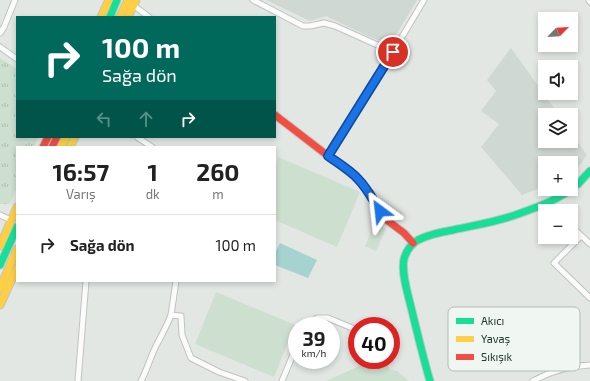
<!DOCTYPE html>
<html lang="tr">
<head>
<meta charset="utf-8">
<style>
  body { margin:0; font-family:"Exo 2",sans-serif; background:#f2f2f2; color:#222; height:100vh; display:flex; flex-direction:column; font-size:15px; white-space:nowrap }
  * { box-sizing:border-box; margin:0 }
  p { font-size:13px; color:#767676 }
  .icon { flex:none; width:22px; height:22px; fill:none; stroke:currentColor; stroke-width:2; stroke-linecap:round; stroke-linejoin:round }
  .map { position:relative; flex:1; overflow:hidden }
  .panel { position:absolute; left:16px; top:146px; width:260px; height:136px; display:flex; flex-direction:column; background:#fff; border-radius:0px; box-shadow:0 2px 6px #0003 }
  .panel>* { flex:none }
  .banner { position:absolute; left:16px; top:16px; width:260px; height:122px; border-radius:0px; box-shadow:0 2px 6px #0003; background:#00695c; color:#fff; overflow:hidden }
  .needle { width:26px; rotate:66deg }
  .buttons { position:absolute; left:538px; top:12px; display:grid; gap:8px }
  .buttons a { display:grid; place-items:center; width:40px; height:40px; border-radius:0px; background:#fff; box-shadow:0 2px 6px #0003; font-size:20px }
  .speed { position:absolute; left:288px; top:317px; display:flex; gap:8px; font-size:20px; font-weight:700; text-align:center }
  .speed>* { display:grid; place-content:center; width:52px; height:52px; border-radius:50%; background:#fff; box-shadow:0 2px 6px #0003; line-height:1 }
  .speed small { font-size:10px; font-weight:400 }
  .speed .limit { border:6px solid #d22; background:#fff; color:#111 }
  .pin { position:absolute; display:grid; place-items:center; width:34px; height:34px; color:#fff; margin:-17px; border:2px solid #fff; border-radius:50%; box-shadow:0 1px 4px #0007 }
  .me { position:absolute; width:44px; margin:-22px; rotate:330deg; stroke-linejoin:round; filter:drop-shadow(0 0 3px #0008) }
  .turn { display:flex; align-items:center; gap:14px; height:84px; padding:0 20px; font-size:18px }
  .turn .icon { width:52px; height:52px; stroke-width:2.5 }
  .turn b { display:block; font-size:28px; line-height:34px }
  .lanes { display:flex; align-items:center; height:38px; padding:0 20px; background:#0003; justify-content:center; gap:20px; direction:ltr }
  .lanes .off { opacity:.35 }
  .eta { display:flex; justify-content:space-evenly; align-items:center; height:68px; text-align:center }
  .eta b { font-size:24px; font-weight:700; line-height:28px }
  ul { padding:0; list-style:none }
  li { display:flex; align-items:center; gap:12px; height:60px; padding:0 20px; border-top:1px solid #e0e0e0 }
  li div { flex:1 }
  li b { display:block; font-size:15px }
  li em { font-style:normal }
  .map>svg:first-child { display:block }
  .built { fill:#d0d8d3 }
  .grass { fill:url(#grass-tufts) }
  .garden { fill:#cddfcf }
  .water { fill:#a6d2d0 }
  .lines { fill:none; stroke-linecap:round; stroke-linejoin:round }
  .street-casing { stroke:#bfc4c1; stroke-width:7 }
  .fast-casing { stroke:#bfc5c1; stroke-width:9 }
  .slow-casing { stroke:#bfc5c1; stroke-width:9 }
  .jam-casing { stroke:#bfc5c1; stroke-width:9 }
  .street { stroke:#fbfbfb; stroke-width:5 }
  .fast { stroke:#16e098; stroke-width:7 }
  .slow { stroke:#ffcf43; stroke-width:7 }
  .jam { stroke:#f24e42; stroke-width:7 }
  .route-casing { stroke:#114b97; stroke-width:10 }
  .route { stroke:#1a73e8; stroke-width:7 }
  .key { fill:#f0f6f2; stroke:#b2bdb7; stroke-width:1 }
  .key-label { font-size:11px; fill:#23382e }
</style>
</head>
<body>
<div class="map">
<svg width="590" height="381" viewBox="0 0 590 381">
  <defs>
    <pattern id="grass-tufts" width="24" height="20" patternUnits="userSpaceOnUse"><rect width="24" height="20" fill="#cddfcf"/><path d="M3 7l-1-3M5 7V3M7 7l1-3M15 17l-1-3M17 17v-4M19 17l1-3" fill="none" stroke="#b0c0b2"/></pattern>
  </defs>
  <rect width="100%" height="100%" fill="#e2e7e4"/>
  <g class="built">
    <path d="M266,0H417L390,45L370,37L326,16L310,21Z"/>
    <path d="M511,48L559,115H545V141H571V133L587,155L577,168L571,172V163H545V186L522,195L481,147L499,124L481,111L496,91L487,80Z"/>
  </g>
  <path class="grass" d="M0,58L17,69V137H38L34,147H17V187L10,204H0Z"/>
  <g class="garden">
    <path d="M278,157L360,192L337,247L275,220V166Z"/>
    <path d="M375,223L386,229L376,251L365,246Z"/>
    <path d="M216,292L295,325L274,377L195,344Z"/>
    <path d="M373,360H386L389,369L397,371L409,381H326Z"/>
  </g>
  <path class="water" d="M280,243L317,260L308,278L275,265V253Z"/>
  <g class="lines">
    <g class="street-casing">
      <g id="street">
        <path d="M253,0L303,26H310L324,23L335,26L393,52"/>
        <path d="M589,0L590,2"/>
        <path d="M133,5L149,17"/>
        <path d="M0,33L4,27L15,0"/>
        <path d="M0,47L17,59"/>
        <path d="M137,137L152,147"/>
        <path d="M328,156L393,52L424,0"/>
        <path d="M548,203L556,211"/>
        <path d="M0,215L11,220"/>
        <path d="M571,226L590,244"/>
        <path d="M581,236L554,263L590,298"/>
        <path d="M176,281L171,315L181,316L182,335L191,358L219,372L245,381"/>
        <path d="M307,326L317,318H328L357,330"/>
        <path d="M78,381L86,281"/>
        <path d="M141,381C147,370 150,358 156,346C161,336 167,326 171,315"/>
        <path d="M282,381L297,345"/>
        <path d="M533,381C551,371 570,366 590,365"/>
      </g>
    </g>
    <g class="fast-casing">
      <g id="fast">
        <path d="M110,17L117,0"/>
        <path d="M0,265L17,227"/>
        <path d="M430,381C423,357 417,332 411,307C408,294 401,273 404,259C406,252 411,244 418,240C428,235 441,232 453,230C475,225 497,222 518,214C538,207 561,199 578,184C582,180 586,175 590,171"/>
      </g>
    </g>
    <g class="slow-casing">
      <g id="slow">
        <path d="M101,17L109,0"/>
        <path d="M120,17L128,0"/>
        <path d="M128,17L136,0"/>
        <path d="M61,147L66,137"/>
        <path d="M70,147L75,137"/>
        <path d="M0,246L17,207"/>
        <path d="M0,288L17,249"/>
        <path d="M0,305L17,268"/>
      </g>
    </g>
    <g class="jam-casing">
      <g id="jam">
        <path d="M275,115L358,179L370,193L380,211L388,221L404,233L413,243"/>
        <path d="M43,147L48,137"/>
        <path d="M52,147L57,137"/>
      </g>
    </g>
    <use href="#street" class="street"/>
    <use href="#fast" class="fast"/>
    <use href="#slow" class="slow"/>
    <use href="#jam" class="jam"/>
  </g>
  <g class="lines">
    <g class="route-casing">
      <path id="route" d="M380,211C373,200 367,188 358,179C350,170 338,163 328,156L393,52"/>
    </g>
    <use href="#route" class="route"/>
  </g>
  <rect x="448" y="307" width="132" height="64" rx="6" class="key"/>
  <rect x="456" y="318" width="18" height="6" fill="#16e098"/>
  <rect x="456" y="336" width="18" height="6" fill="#ffcf43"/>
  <rect x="456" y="354" width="18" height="6" fill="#f24e42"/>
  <g class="key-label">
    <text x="481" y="325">Akıcı</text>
    <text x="481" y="343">Yavaş</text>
    <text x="481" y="361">Sıkışık</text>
  </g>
</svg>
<div class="buttons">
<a><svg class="needle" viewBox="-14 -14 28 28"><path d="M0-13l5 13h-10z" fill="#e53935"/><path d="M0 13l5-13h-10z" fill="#767676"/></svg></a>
<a><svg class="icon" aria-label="sound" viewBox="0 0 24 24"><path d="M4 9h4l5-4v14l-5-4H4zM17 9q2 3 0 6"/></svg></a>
<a><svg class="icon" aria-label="layers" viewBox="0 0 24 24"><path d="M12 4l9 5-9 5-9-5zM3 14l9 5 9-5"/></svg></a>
<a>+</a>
<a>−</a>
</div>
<div class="speed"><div>39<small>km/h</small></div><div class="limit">40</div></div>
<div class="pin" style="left:393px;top:52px;background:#d93025"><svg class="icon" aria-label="arrive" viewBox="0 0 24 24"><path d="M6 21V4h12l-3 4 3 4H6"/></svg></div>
<svg class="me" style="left:380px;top:211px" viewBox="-20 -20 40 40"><path d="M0-17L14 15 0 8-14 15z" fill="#1a73e8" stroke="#fff" stroke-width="4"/></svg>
<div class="banner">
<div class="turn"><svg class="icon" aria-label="right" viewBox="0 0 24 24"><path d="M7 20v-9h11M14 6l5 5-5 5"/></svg><div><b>100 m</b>Sağa dön</div></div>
<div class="lanes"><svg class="icon off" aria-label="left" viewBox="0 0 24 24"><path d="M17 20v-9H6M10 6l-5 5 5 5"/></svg><svg class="icon off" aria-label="ahead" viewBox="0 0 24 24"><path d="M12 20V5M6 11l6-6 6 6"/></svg><svg class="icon" aria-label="right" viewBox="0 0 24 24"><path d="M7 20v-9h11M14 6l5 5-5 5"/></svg></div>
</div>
<section class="panel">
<div class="eta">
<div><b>16:57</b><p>Varış</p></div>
<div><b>1</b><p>dk</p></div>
<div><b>260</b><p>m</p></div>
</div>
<ul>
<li><svg class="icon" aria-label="right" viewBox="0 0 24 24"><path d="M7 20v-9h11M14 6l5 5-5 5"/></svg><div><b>Sağa dön</b></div><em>100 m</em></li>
</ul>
</section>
</div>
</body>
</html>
